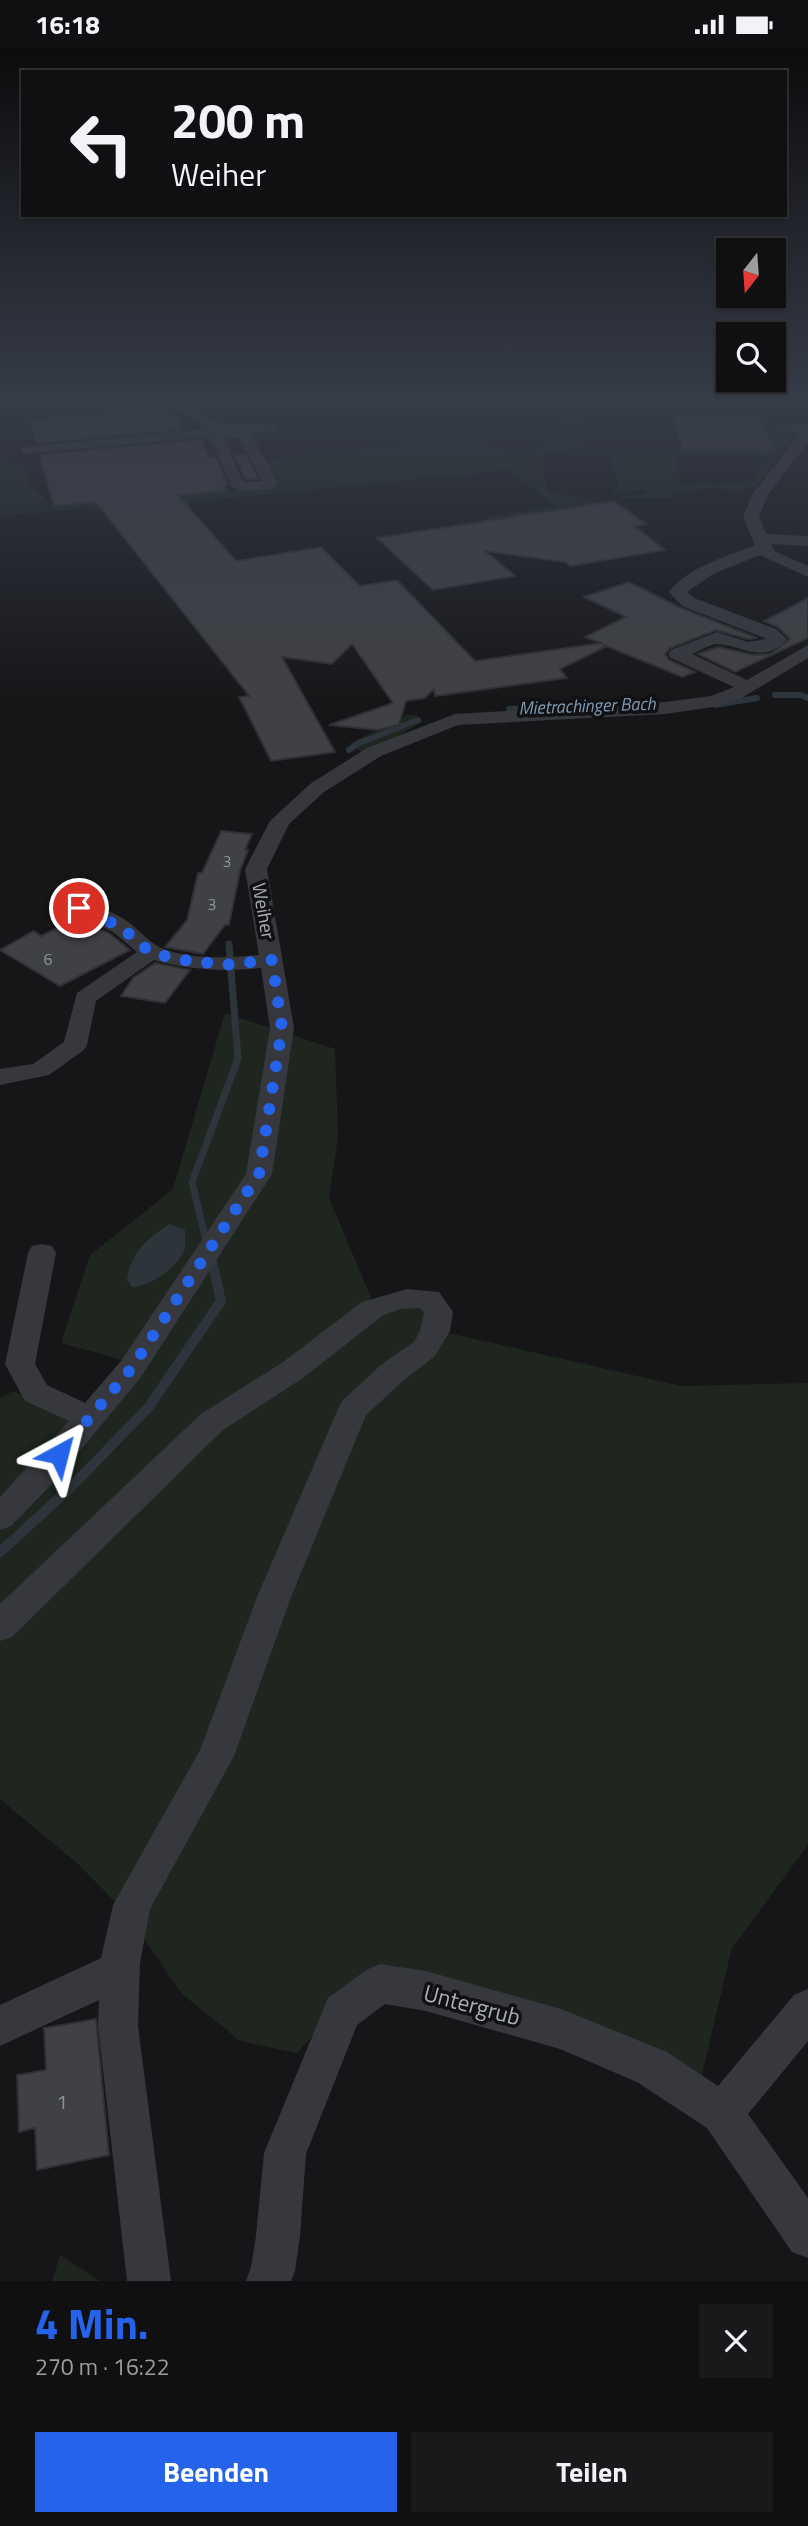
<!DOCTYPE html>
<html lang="de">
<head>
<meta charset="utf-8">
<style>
  body { margin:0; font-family:"Titillium Web",sans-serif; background:#19191b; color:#f1f3f6; height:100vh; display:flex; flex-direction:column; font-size:26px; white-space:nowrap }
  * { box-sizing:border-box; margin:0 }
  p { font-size:23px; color:#9c9d9f }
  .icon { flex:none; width:38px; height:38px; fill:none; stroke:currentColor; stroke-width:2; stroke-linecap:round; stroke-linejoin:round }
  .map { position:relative; height:2232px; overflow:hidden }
  .details { display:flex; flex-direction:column; background:#101012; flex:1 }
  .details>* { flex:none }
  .guide { position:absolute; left:21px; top:21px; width:766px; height:147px; border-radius:0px; box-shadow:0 2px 5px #0004,0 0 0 2px #303032; background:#101012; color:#f1f3f6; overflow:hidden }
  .needle { width:46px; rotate:197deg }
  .buttons { position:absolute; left:716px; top:189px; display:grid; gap:14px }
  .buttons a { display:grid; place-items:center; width:70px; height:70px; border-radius:0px; background:#101012; box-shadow:0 2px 5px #0004,0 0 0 2px #303032; font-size:35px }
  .pin { position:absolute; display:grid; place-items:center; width:60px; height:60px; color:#fff; margin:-30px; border:4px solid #fff; border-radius:50%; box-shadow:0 2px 7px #0007 }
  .me { position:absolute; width:77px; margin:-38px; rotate:38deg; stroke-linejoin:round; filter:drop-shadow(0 0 5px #0008) }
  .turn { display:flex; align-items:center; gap:24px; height:147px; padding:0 35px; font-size:32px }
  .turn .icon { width:91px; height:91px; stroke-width:2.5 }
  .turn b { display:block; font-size:49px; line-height:60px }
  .round { display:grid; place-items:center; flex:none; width:74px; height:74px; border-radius:0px; background:#19191b }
  .overview { display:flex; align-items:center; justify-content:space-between; height:119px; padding:0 35px }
  h1 { font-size:42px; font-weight:700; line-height:52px; color:#2563eb }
  .cta { display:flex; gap:14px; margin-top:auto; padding:14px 35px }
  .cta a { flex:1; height:80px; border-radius:0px; background:#2563eb; color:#fff; font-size:28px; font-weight:700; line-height:80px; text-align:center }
  .cta a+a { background:#19191b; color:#f1f3f6 }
  .status { display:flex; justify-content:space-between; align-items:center; height:49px; padding:0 35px; background:#101012; direction:ltr }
  .status svg { height:19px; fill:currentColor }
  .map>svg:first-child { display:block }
  .green { fill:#1e261f }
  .water { fill:#2c353c }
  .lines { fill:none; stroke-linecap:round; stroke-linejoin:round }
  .stream-far2 { stroke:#2c353c; stroke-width:6 }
  .stream-far1 { stroke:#2c353c; stroke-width:7 }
  .stream { stroke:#2c353c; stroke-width:10 }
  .building { fill:#404145; stroke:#303034; stroke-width:2 }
  .minor { fill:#37383d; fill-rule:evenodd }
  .route { stroke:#2563eb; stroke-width:12; stroke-dasharray:0 21.6 }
  .labels { text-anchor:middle; stroke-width:7; stroke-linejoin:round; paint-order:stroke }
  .number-label { font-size:16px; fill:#8e929b }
  .far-water-label { font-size:18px; font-style:italic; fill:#7f9bb3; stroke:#111113 }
  .street-label { font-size:19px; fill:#a8adb8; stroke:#111113 }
  .near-number-label { font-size:19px; fill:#8e929b }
  .near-street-label { font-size:23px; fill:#a8adb8; stroke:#111113 }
</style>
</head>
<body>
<div class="status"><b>16:18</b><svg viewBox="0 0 49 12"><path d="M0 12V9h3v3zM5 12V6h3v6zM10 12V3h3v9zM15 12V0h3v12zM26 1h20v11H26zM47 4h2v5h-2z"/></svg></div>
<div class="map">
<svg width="808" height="2232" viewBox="0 0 808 2232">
  <rect width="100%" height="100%" fill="#161618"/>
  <g class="green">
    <path d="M536,346H585V360H808V364H583L579,382L583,401L774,402L767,384L793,387L774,409L674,406L681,436L750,433L767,412L774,413L757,437L732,443L718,438L668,445L674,449H626L621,447L646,445L643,441L618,445L611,442L618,438L612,409C587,401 568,396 542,407L548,443L595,450L594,455L490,471L486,468L556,457L508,421L91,463L89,459L0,467V412L15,413L25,417L29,435L54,457L275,437L263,413L299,406L468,387L515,405L533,400L565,380L559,358Z"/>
    <path d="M405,666H416L422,673L377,699L361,703L350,694L375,682L398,677Z"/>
    <path d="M225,964L335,1000L338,1088L329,1149L375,1258L412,1246L436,1281L681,1337L808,1334V1796L732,1899L697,2046L433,1940L336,1961L297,2004L240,1992L182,1945L126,1864L77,1814L0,1750V1349L13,1342L76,1373L133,1314L61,1294L90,1206L173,1140Z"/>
    <path d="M60,2206L100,2232H52Z"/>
  </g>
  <path class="water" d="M170,1175L185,1181C185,1186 186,1194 185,1199C179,1218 151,1237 132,1238L127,1230C132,1203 147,1189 170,1175Z"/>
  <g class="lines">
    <g class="stream-far2">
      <path d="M775,646H801L808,649"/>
      <path d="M715,656L757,649"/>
      <path d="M509,660L611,656"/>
      <path d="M349,701L359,694L418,671"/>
    </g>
    <path class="stream-far1" d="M207,1195L192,1133L238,1010L229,895"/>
    <path class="stream" d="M0,1503L68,1441L148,1359L221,1252L211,1208"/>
  </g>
  <g class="building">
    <path d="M168,360L172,369L177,368L182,380L36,394L30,372L53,370L52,366Z"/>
    <path d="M672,366H759L774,402L683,401Z"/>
    <path d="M201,391L209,409L216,408L228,436L223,437L226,442L178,446L236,512L321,498L360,537L397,531L475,612L602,594L585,588L626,568L584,548L629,533L681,559L757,589L748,590L716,581L670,599L665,605L669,611L695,623L682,628L604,596L605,598L560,620L567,629L435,647L434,640L425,649L406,652L399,676L377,681L329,676L393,654L352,595L332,615L282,608L335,703L271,712L239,648L249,647L96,453L54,457L39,406Z"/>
    <path d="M235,406H246L258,430H245Z"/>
    <path d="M614,452L646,475L634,477L665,501L571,517L565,513L485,502L515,527L433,541L377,489Z"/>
    <path d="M808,549V589L735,623L698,605L718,598L753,606L771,605L790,590L778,578L764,572Z"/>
    <path d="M221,782L252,785L245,801H248L240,822L229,876H225L203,905L165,898L187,871L198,824H202Z"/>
    <path d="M76,869L109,884L130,901L60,937L0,901L34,882L41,887Z"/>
    <path d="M155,914L190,921L165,954L121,947L133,929Z"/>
    <path d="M96,1970L109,2106L37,2121L35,2079L19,2083L17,2026L46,2021L44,1979Z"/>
  </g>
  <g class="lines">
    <g class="minor">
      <path d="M72,346H137L142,352L163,350L159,346C187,346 190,362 212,371C234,379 257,371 278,376V382L251,384L277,433L273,439C259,442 246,443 232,439L210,388L21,405V399L26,398L205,380L174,357L138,360L133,359L126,350L0,359V351ZM224,388L240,389L262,432L243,433Z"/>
      <path d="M782,375H808V393L767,447L759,468L766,485L808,487V497L771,495L774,502L808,517V528L760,506L713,525L687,543L694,549L776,580L787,590C765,617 741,596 718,595C711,594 699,602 692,605L747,631L808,596V609L740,650L713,658L665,665L458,676L381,707L324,743L289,775L267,820L294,979L272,1125L141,1328L55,1432L11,1477L0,1481V1448L69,1372L25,1352L5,1315L28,1204L32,1197L42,1195L52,1197L56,1204L35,1315L47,1336L85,1354L121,1312L246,1125L270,979L261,919C224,923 190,921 154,911L96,952L87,996L84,1001L49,1026L0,1036V1020L33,1015L64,993L77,944L137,903L113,883L71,864L68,859L71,854C88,850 118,865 131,875C141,883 150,894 161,899C191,911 228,909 259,906L245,820L270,772L310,735L367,699L455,665L665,653L711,647L734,638L671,609L668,605L671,601L717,583L748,593L767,590L682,557L669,543C689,517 726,508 755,496L743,468L752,446L801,383L777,382V376Z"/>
      <path d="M407,1240L439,1243L453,1263L450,1282L435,1307L404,1331L366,1366L291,1548L234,1707L150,1860L140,1914L138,1977L171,2232H127L98,1977L99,1951L0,1997V1956L101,1909L113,1856L200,1701L257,1548L338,1360L342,1352L382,1315L414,1293L420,1282L424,1264L420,1259L400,1260L382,1267L303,1329L223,1381L12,1588L0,1592V1555L201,1365L283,1313L362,1253Z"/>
      <path d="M380,1915L426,1922L561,1960L667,2003L718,2037L794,1946L808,1940V1992L748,2065L808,2149V2209L792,2203L707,2079L637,2033L560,2000L426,1962L385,1955L357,1976L306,2105L300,2187L295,2222L291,2232H246L251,2218L256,2187L264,2104L328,1949L366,1921Z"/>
    </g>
  </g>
  <linearGradient id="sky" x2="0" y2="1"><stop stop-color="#0c0c0d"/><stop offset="0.53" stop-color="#363c48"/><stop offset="1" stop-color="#363c48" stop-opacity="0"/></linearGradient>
  <rect width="808" height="658" fill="url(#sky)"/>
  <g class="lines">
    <path class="route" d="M59,1405L131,1320L259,1125L282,979L272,911L225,916L176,910L150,903L121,878L79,859"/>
  </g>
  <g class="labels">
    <g class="number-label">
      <text x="227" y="818">3</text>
      <text x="212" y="861">3</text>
      <text x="48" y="916">6</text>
    </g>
    <g class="far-water-label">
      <text transform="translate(587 657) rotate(-2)" y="6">Mietrachinger Bach</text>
    </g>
    <g class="street-label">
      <text transform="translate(264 862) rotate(80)" y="7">Weiher</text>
    </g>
    <g class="near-number-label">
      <text x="62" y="2060">1</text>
    </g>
    <g class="near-street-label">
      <text transform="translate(472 1956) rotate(15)" y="8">Untergrub</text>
    </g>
  </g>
</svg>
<div class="buttons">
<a><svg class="needle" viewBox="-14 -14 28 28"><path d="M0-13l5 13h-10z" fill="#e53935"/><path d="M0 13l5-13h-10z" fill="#9c9d9f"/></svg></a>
<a><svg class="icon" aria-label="search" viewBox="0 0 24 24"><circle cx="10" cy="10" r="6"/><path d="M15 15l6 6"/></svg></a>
</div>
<div class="pin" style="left:79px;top:859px;background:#d93025"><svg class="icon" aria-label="arrive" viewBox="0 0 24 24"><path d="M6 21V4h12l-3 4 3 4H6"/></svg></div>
<svg class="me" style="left:59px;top:1405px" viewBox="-20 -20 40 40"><path d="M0-17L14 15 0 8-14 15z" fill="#2563eb" stroke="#fff" stroke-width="4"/></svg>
<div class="guide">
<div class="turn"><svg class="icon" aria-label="left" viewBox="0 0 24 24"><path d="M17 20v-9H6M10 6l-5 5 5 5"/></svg><div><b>200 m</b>Weiher</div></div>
</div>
</div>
<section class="details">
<div class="overview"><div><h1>4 Min.</h1><p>270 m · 16:22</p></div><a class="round"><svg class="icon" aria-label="close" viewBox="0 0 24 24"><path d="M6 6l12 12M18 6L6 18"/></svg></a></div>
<div class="cta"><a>Beenden</a><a>Teilen</a></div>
</section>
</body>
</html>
